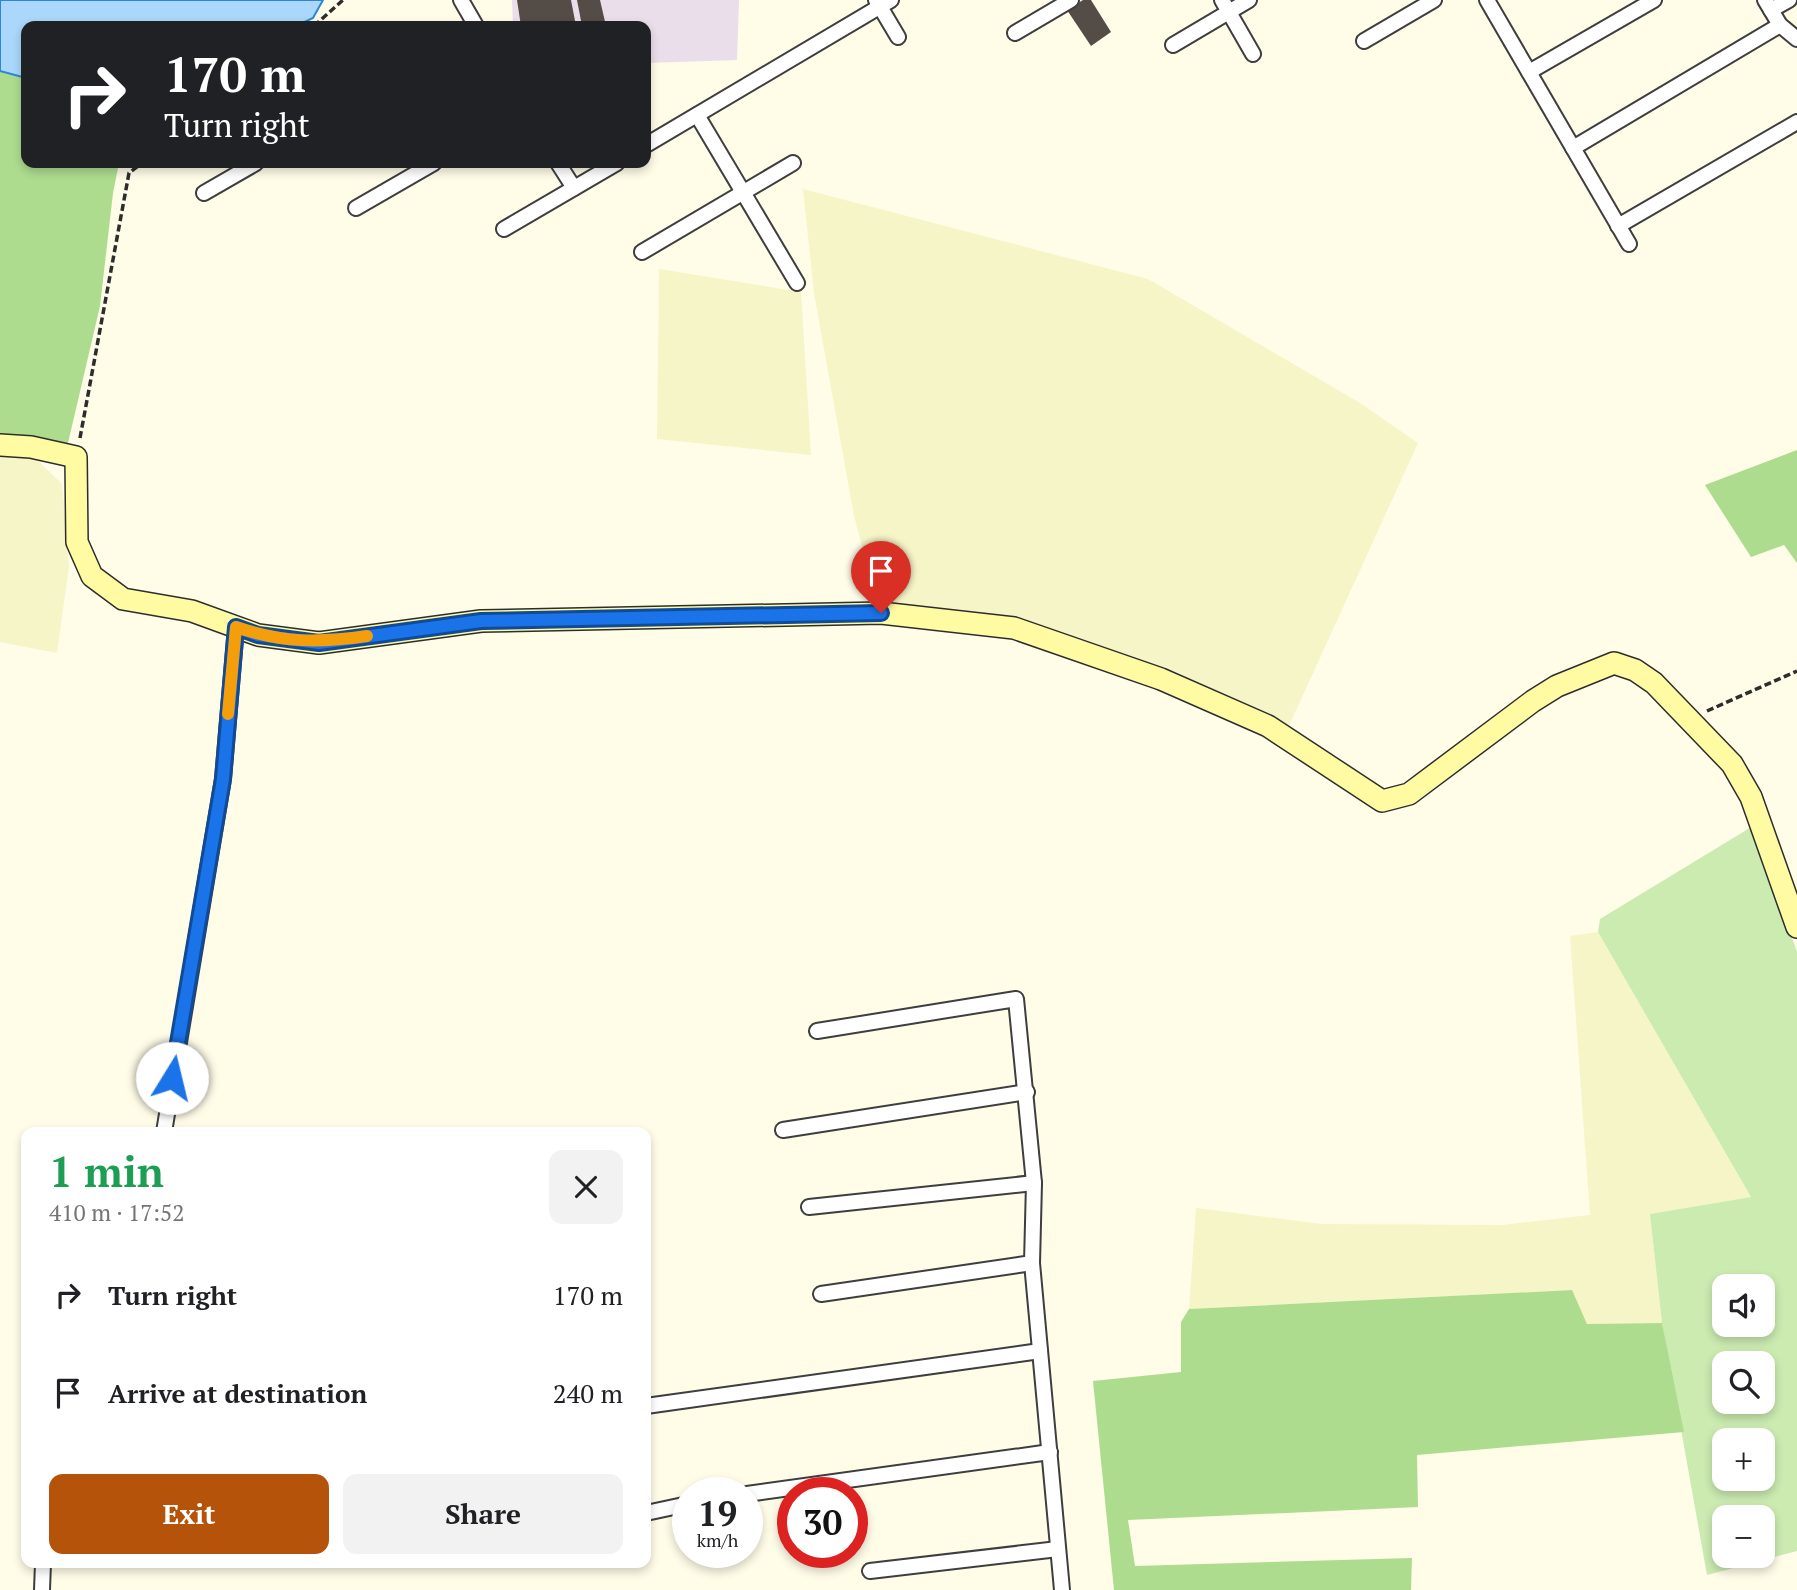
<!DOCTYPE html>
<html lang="en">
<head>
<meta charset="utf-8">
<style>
  body { margin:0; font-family:"PT Serif",serif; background:#f2f2f2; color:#202124; height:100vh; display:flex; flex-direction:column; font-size:26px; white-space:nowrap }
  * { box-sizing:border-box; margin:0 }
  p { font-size:23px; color:#757577 }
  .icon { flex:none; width:38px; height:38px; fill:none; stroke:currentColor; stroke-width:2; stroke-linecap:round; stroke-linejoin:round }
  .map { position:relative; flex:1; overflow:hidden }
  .details { position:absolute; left:21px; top:1127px; width:630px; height:441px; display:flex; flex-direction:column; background:#fff; border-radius:14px; box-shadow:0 4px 10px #0003 }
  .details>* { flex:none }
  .guide { position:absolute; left:21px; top:21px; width:630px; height:147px; border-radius:14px; box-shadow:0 4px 10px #0003; background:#202124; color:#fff; overflow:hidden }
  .tools { position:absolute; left:1712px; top:1274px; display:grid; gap:14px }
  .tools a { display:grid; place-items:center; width:63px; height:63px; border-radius:14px; background:#fff; box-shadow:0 4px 10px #0003; font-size:35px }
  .speed { position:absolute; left:672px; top:1477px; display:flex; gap:14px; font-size:35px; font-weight:700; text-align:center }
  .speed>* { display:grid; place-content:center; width:91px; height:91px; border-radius:50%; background:#fff; box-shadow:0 4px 10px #0003; line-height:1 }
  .speed small { font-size:18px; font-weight:400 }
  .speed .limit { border:10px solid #d22; background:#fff; color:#111 }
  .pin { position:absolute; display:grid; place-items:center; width:60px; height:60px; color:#fff; margin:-72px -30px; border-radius:50% 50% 50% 0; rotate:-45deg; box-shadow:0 0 7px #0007 }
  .pin .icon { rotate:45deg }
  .me { position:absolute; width:77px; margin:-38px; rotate:9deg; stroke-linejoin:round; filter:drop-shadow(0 0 5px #0008) }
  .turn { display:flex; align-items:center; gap:24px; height:147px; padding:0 28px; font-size:32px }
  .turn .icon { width:91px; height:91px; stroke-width:2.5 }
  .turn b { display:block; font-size:49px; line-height:60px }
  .round { display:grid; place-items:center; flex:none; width:74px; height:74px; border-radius:14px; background:#f2f2f2 }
  .head { display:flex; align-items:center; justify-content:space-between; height:119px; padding:0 28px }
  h1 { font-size:42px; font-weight:800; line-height:52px; color:#1e9e55 }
  .primary-button { display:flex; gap:14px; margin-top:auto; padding:14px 28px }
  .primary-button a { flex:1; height:80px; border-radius:14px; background:#b45309; color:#fff; font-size:28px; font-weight:800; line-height:80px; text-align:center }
  .primary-button a+a { background:#f2f2f2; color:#202124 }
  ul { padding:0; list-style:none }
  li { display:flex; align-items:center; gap:21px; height:98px; padding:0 28px }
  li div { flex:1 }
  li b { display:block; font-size:26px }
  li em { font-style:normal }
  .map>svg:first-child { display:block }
  .industrial { fill:#eadeeb }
  .farmland { fill:#f6f5c7 }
  .green { fill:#cbebb1; fill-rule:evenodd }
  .forest { fill:#addc8f }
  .water { fill:#aad7fa; stroke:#2d87d5; stroke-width:2 }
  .building { fill:#544d47 }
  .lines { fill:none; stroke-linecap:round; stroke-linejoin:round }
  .street-casing { stroke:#3e3e3e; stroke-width:18 }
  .secondary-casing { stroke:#2d2d2d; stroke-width:24 }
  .path { stroke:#2d2d2d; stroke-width:3.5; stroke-dasharray:7 3.5; stroke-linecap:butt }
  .street { stroke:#fff; stroke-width:14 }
  .secondary { stroke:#fffba3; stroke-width:21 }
  .route-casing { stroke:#114b97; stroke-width:18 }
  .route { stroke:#1a73e8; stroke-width:12 }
  .slow { stroke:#f59e0b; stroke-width:12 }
</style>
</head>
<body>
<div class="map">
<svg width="1797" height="1590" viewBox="0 0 1797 1590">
  <rect width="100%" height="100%" fill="#fffce8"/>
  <path class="industrial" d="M512,0H739L737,60L646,63V26H513Z"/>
  <g class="farmland">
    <path d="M803,189L1148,279L1360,403L1418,443L1288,728L1020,623L877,601L854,516L814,293Z"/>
    <path d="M659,269L801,292L811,455L657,439Z"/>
    <path d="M33,456L62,484L69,566L57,653L0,642V457Z"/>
    <path d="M1598,932L1751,1197L1650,1214L1662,1323L1587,1324L1571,1290L1189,1309L1196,1208L1322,1224L1502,1225L1590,1215L1570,936Z"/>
  </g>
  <path class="green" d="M1753,826L1797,952V1551L1707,1575L1662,1323L1650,1214L1751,1197L1598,932L1600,919ZM1724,1286H1762V1325H1724ZM1724,1363H1762V1402H1724ZM1724,1440H1762V1479H1724ZM1724,1517H1762V1556H1724Z"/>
  <g class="forest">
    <path d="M0,71L26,78V163H119L113,193L100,306L68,443L56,446L0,435Z"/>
    <path d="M1797,450V563L1784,545L1751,557L1705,485Z"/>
    <path d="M1572,1290L1587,1324L1662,1323L1684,1432L1417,1455L1418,1507L1128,1520L1135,1566L1412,1558L1411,1590H1114L1093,1381L1181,1372V1322L1189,1309Z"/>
  </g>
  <path class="water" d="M0,0H323L313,18L296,26H26V78L0,71Z"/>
  <g class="building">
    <path d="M517,0H571L576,26H521Z"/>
    <path d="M577,0H600L606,26H582Z"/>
    <path d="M1083,0H1091L1111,32L1091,46L1067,10Z"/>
  </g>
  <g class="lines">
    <g class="street-casing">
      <g id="street">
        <path d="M461,0L476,26"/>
        <path d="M876,0L898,37"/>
        <path d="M1222,0L1253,54"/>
        <path d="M1487,0L1629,244"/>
        <path d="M1765,0L1780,25L1797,39"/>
        <path d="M1771,10L1789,0"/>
        <path d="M1015,33L1071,0"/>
        <path d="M1364,41L1434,0"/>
        <path d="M1173,45L1249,0"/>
        <path d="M1529,72L1654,0"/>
        <path d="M697,115L797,283"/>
        <path d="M646,145L891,0"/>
        <path d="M1573,148L1780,25"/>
        <path d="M558,163L574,188"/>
        <path d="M204,193L256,163"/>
        <path d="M356,208L434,163"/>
        <path d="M1618,226L1797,122"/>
        <path d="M504,229L617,163"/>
        <path d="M642,252L793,163"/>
        <path d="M817,1031L1016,999L1034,1183L1032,1263L1062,1590"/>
        <path d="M783,1130L1027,1092"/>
        <path d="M164,1132L223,779L236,627"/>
        <path d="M809,1207L1034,1183"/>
        <path d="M821,1294L1032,1263"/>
        <path d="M646,1406L1040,1351"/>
        <path d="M747,1494L1050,1452"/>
        <path d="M646,1513L688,1504"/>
        <path d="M870,1571L1058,1549"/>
        <path d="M42,1590L43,1563"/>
      </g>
    </g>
    <g class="secondary-casing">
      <path id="secondary" d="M0,445L31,447L76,457L77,542L92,576L123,599L192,611L258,635L319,643L481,621L881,613L1014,628L1161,679L1268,726L1382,801L1409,794L1533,701L1557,686L1614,663L1635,670L1654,683L1732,764L1751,797L1797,927"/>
    </g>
    <g class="path">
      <path d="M314,26L343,0"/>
      <path d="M80,438L129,173L142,163"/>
      <path d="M1707,711L1797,671"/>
    </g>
    <use href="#street" class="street"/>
    <use href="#secondary" class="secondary"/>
  </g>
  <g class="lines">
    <g class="route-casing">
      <path id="route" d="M172,1078L223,779L236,627L258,635L319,643L481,621L881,613"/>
    </g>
    <use href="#route" class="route"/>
    <path class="slow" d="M228,714L236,627C283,643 319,643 367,636"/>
  </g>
</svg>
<div class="tools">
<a><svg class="icon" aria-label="sound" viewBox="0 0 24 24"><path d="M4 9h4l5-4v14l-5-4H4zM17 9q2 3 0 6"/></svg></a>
<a><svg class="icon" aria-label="search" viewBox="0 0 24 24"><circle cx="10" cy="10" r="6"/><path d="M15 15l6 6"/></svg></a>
<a>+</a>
<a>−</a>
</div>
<div class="speed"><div>19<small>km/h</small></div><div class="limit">30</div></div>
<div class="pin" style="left:881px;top:613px;background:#d93025"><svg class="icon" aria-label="arrive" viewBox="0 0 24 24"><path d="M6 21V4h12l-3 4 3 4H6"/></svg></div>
<svg class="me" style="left:172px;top:1078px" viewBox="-20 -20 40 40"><circle r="19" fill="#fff"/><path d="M0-13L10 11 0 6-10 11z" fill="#1a73e8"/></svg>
<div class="guide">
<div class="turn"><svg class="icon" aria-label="right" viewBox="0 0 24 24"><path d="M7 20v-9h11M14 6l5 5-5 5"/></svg><div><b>170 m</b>Turn right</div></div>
</div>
<section class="details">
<div class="head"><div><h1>1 min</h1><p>410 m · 17:52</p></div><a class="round"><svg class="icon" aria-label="close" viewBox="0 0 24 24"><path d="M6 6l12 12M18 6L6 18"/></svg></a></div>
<ul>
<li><svg class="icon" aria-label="right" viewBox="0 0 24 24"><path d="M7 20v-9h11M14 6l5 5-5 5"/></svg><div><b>Turn right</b></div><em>170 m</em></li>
<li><svg class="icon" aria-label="arrive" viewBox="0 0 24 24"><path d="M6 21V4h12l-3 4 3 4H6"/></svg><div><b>Arrive at destination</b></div><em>240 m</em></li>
</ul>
<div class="primary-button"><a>Exit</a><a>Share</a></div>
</section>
</div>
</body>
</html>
